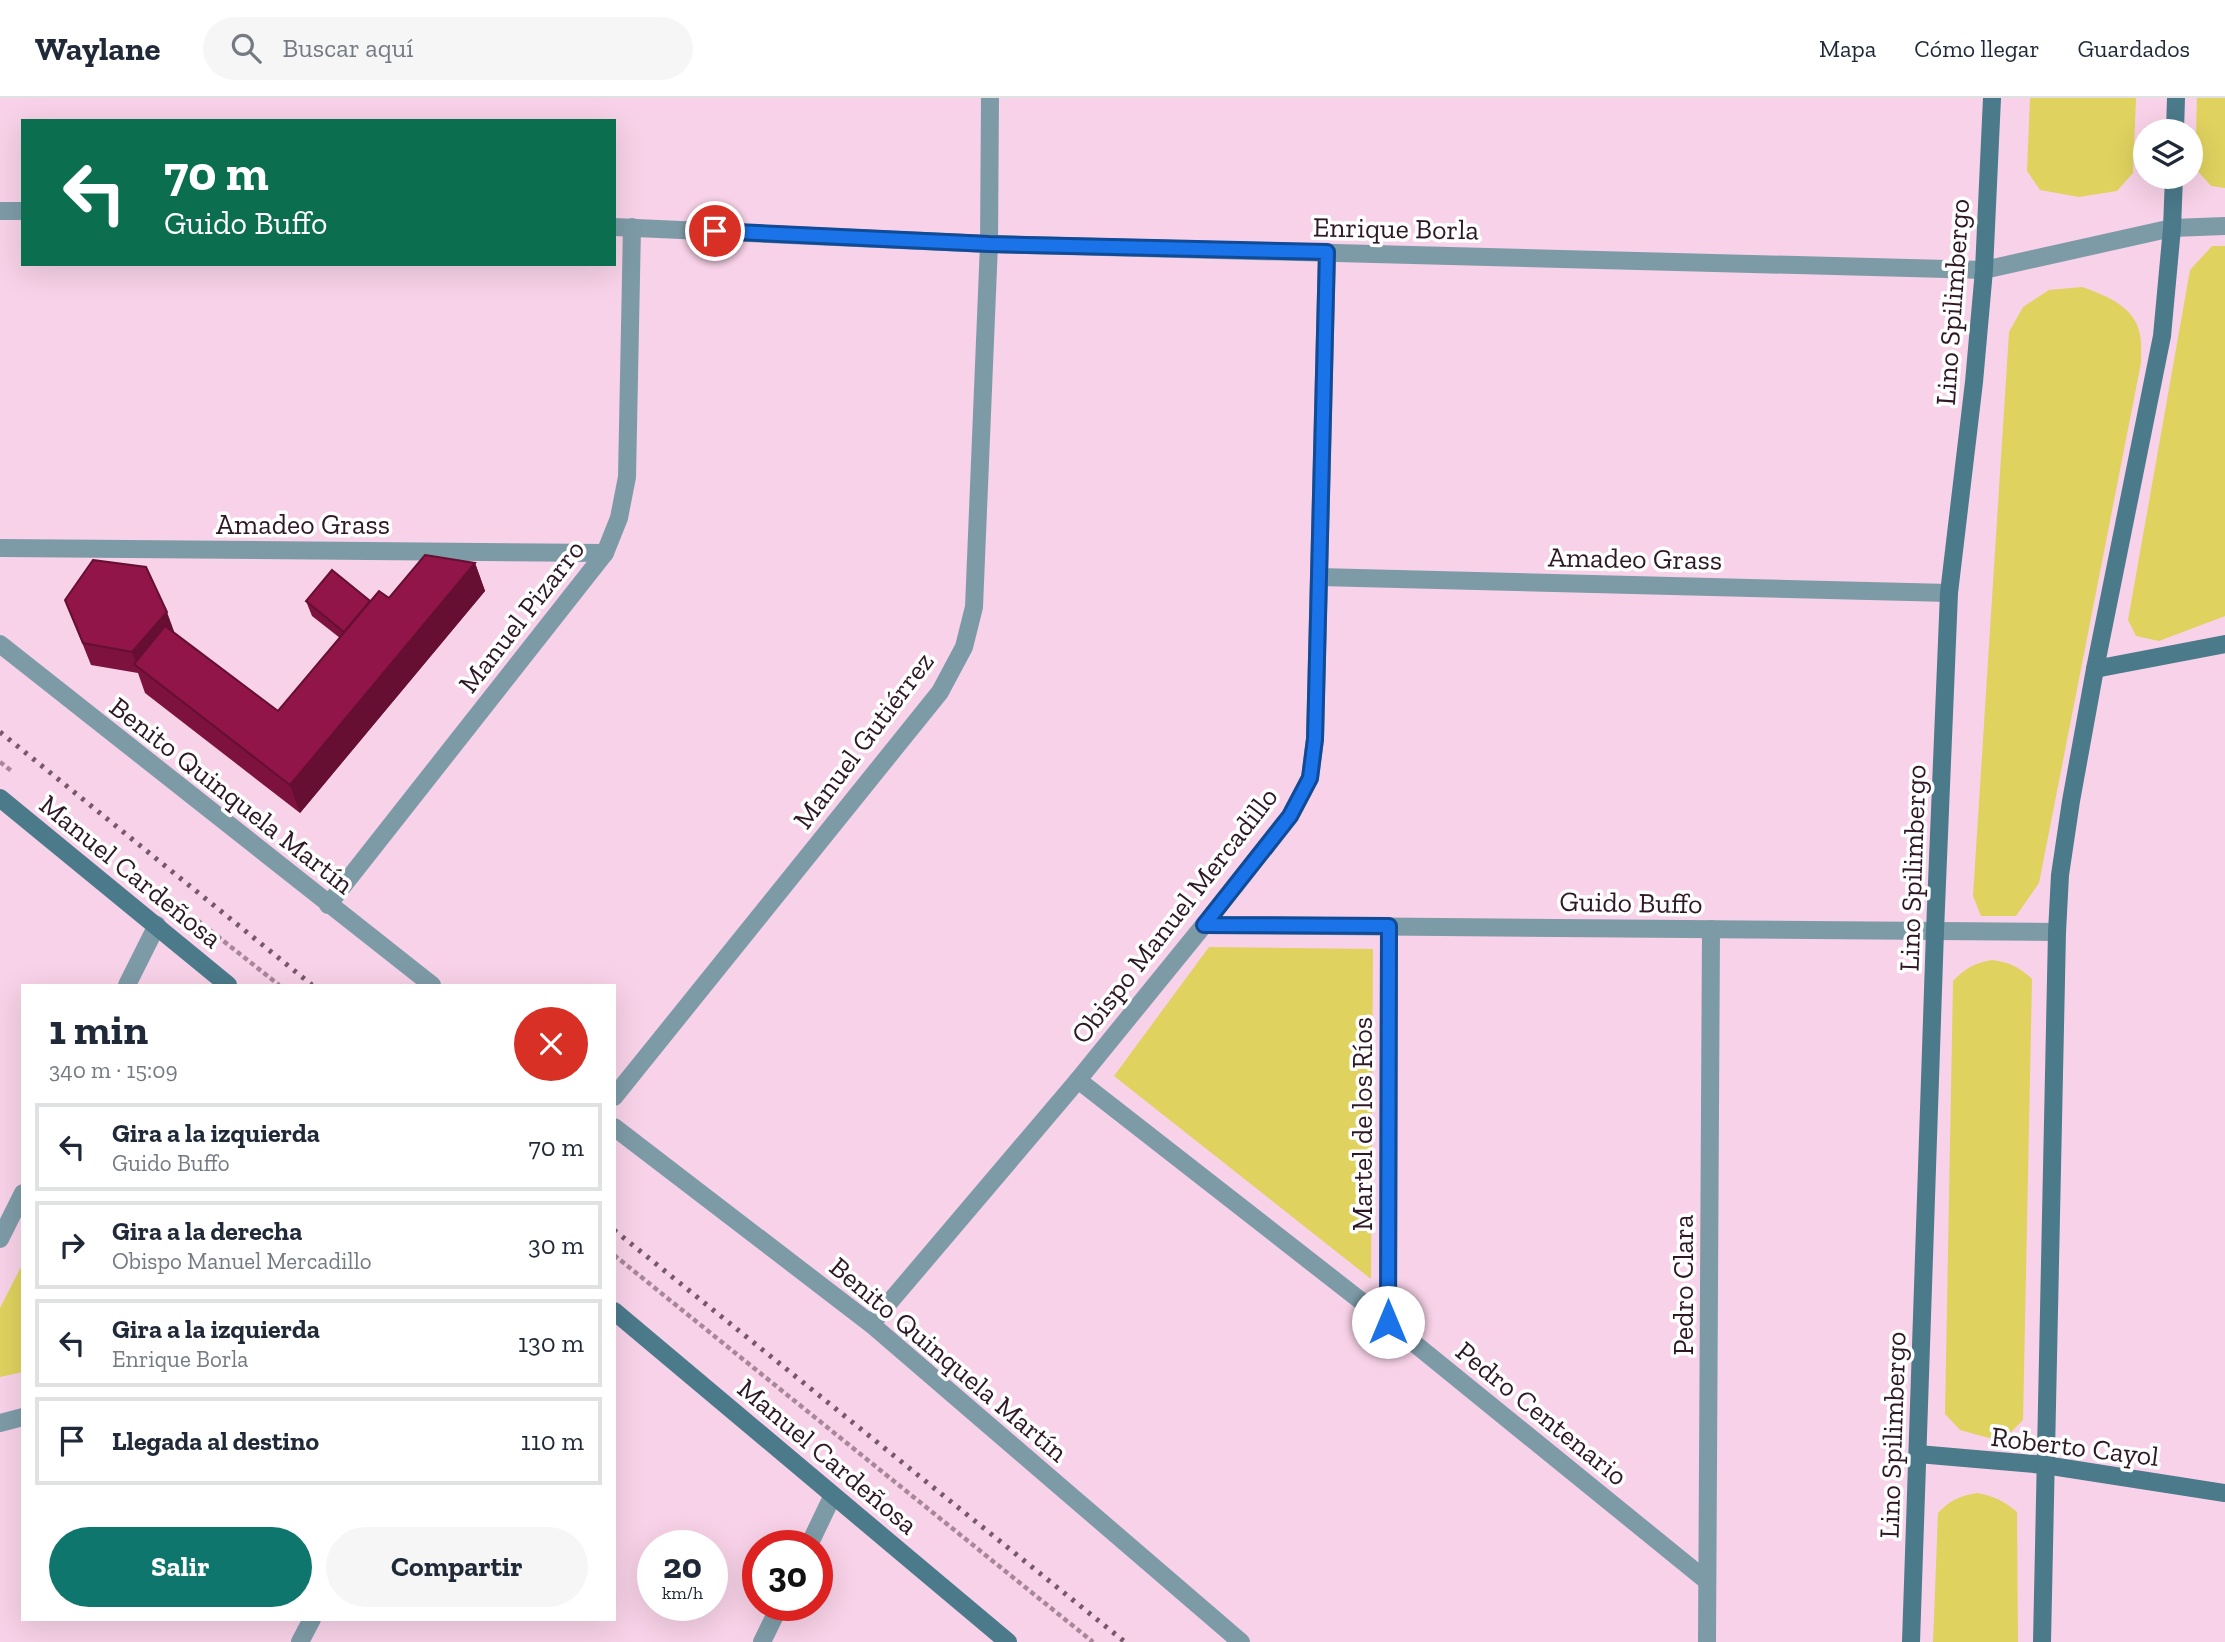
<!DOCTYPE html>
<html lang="es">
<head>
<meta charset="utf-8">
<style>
  body { margin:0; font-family:"Zilla Slab",serif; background:#f6f6f7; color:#1f2937; height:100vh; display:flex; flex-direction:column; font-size:26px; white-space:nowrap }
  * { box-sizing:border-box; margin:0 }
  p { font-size:23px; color:#747a83 }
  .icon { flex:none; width:38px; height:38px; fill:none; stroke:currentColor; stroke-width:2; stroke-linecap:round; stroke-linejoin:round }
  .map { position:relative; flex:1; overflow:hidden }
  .side { position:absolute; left:21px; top:886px; width:595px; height:637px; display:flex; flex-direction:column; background:#fff; border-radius:0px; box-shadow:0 7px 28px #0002 }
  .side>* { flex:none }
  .guide { position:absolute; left:21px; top:21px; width:595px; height:147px; border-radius:0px; box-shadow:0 7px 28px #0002; background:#0b6e4f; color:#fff; overflow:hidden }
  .fabs { position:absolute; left:2133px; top:21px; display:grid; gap:14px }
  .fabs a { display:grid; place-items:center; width:70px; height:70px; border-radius:50%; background:#fff; box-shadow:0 7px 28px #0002; font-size:35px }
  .speed { position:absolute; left:637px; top:1432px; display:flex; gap:14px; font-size:35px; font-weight:700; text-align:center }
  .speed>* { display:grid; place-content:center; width:91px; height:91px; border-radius:50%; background:#fff; box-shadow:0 7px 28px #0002; line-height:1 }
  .speed small { font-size:18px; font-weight:400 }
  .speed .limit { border:10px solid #d22; background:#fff; color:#111 }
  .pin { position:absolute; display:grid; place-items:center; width:60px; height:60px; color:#fff; margin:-30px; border:4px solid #fff; border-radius:50%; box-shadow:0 2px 7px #0007 }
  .me { position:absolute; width:77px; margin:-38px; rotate:0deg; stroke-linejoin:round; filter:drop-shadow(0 0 5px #0008) }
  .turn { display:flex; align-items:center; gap:24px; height:147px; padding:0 28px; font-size:32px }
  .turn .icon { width:91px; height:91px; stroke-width:2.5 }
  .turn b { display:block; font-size:49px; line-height:60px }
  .round { display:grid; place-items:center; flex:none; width:74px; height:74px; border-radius:37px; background:#f6f6f7 }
  .headline { display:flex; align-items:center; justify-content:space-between; height:119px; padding:0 28px }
  h1 { font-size:42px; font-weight:700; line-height:52px }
  .cta { display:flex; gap:14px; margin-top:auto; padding:14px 28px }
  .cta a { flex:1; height:80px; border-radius:42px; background:#0f766e; color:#fff; font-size:28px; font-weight:700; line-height:80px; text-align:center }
  .cta a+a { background:#f6f6f7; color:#1f2937 }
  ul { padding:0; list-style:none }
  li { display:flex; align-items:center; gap:21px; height:88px; margin:0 14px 10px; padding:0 14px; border:4px solid #e0e1e3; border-radius:0px }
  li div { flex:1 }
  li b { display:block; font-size:26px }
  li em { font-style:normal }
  header { display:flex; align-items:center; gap:42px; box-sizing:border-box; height:98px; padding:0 35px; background:#fff; border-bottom:2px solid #e0e1e3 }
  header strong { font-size:33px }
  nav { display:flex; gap:38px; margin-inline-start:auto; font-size:24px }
  .search { width:490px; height:63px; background:#f6f6f7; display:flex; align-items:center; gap:18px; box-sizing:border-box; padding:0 24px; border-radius:38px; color:#747a83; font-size:26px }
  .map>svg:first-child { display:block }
  .green { fill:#dfd25f }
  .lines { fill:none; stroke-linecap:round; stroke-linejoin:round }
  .path { stroke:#a7879a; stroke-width:4.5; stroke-dasharray:5 3.5; stroke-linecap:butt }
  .street { stroke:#7d9ba7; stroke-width:18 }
  .secondary { stroke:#4b7a8b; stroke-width:18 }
  .rail { stroke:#75596a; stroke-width:5; stroke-dasharray:3.5 7; stroke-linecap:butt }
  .wall { fill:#7d123f }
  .shaded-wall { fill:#660f33 }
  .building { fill:#911549; stroke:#660f33; stroke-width:2 }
  .route-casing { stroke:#114b97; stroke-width:18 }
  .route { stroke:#1a73e8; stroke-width:12 }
  .labels { text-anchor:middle; stroke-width:7; stroke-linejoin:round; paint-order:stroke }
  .street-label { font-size:28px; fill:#2e1826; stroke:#fff }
</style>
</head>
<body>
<header>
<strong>Waylane</strong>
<div class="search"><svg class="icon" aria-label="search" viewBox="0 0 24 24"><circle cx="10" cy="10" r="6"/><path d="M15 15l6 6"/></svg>Buscar aquí</div>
<nav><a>Mapa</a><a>Cómo llegar</a><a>Guardados</a></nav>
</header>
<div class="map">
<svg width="2225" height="1544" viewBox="0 0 2225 1544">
  <rect width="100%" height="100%" fill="#f8d2e8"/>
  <g class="green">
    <path d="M2030,0H2136L2133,75L2117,93L2079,99L2040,92L2027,73Z"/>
    <path d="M2197,0H2225V90L2211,88L2195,70Z"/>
    <path d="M2212,148H2225V518L2159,543L2136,538L2128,522L2190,172Z"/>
    <path d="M2082,189C2105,197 2136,209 2140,237C2142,246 2141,256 2141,265L2039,785L2016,818H1981L1973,798L2009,234L2023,209L2049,192Z"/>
    <path d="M1209,849L1373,851L1371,1181L1114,978Z"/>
    <path d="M1992,862C2009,864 2019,869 2032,881L2023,1322L2011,1334L1989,1340L1960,1332L1945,1316L1953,883C1965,870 1975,865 1992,862Z"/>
    <path d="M23,1165V1274L0,1279V1210Z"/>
    <path d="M1977,1395C1994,1398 2004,1403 2017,1414L2018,1544H1933L1938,1415C1950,1402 1960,1398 1977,1395Z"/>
  </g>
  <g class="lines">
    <g class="path">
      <path d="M0,664L13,674"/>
      <path d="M197,822L279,887"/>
      <path d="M614,1157L1093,1544"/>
    </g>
    <g class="street">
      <path d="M0,113H23"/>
      <path d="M614,129L989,146L1984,172L2172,130L2225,128"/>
      <path d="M0,450L605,455"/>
      <path d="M1319,479L1949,495"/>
      <path d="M0,546L432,887"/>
      <path d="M328,807L605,455L619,420L627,379L632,129"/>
      <path d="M1204,827L2057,834"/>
      <path d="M127,887L157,827"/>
      <path d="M1078,982L1388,1224L1707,1483"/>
      <path d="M614,999L940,594L964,549L974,509L989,146L990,0"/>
      <path d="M614,1029L871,1226L1241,1544"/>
      <path d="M0,1141L23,1095"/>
      <path d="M1388,1224L1389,828"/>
      <path d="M871,1226L1078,982L1204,827L1290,718L1310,680L1315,641L1327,154"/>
      <path d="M0,1325L23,1319"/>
      <path d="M809,1447L833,1397"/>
      <path d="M300,1544L312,1521"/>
      <path d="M762,1544L780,1507"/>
      <path d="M1707,1544L1711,831"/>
    </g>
    <g class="secondary">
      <path d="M2175,33L2176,0"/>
      <path d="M2095,571L2225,546"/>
      <path d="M0,700L228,887"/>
      <path d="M614,1213L1008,1544"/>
      <path d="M1918,1356L2045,1367L2225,1395"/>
      <path d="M1911,1544L1935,833L1949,495L1974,284L1984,172L1992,0"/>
      <path d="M2042,1544L2057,834L2060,777L2071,703L2095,571L2162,238L2172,130L2174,79"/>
    </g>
    <g class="rail">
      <path d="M0,634L312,887"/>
      <path d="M614,1132L1125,1544"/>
    </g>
  </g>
  <path class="wall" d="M475,465L485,493L300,715L145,595L138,575L91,567L65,502L174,535L278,613L340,540L312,518L306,503L370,504L389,500Z"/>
  <g class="shaded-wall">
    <path d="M475,465L485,493L300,715L290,687Z"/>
    <path d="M167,514L175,536L138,569L132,554Z"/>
  </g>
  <g class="building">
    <path d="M425,457L475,465L290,687L134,566L165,528L278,613L379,493L389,500Z"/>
    <path d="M93,462L146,469L167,514L132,554L83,545L65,502Z"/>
    <path d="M332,472L370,503L344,534L306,503Z"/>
  </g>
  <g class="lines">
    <g class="route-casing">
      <path id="route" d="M715,133L989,146L1327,154L1315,641L1310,680L1290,718L1204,827L1389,828L1388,1224"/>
    </g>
    <use href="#route" class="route"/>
  </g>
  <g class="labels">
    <g class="street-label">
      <text transform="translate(1396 130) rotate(1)" y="10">Enrique Borla</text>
      <text transform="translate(1952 204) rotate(-86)" y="10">Lino Spilimbergo</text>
      <text x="303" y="436">Amadeo Grass</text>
      <text transform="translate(1635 460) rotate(1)" y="10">Amadeo Grass</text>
      <text transform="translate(521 518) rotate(-52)" y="10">Manuel Pizarro</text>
      <text transform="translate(863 642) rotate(-53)" y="10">Manuel Gutiérrez</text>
      <text transform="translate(232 697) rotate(38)" y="10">Benito Quinquela Martín</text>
      <text transform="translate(1912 770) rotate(-88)" y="10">Lino Spilimbergo</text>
      <text transform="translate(131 773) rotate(39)" y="10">Manuel Cardeñosa</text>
      <text transform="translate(1631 804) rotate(1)" y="10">Guido Buffo</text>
      <text transform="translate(1174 817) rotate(-52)" y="10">Obispo Manuel Mercadillo</text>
      <text transform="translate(1362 1026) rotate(-90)" y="10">Martel de los Ríos</text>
      <text transform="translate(1683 1187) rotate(-90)" y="10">Pedro Clara</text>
      <text transform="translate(949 1261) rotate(40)" y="10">Benito Quinquela Martín</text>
      <text transform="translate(1542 1315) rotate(39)" y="10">Pedro Centenario</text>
      <text transform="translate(1892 1337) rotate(-88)" y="10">Lino Spilimbergo</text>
      <text transform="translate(2075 1348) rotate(7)" y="10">Roberto Cayol</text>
      <text transform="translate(828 1358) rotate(40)" y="10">Manuel Cardeñosa</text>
    </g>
  </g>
</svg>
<div class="fabs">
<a><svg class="icon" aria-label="layers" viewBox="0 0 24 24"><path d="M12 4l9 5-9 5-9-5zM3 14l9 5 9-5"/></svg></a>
</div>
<div class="speed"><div>20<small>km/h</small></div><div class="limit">30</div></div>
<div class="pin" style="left:715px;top:133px;background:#d93025"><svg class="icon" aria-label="arrive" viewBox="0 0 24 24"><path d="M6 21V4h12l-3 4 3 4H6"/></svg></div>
<svg class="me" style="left:1388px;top:1224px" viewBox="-20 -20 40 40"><circle r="19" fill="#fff"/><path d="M0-13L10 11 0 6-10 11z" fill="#1a73e8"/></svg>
<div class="guide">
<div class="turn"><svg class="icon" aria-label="left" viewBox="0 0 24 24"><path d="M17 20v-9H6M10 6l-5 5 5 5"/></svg><div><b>70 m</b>Guido Buffo</div></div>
</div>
<section class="side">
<div class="headline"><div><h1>1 min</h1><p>340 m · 15:09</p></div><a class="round" style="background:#d93025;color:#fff"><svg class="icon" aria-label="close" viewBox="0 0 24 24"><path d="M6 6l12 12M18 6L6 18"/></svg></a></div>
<ul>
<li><svg class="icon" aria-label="left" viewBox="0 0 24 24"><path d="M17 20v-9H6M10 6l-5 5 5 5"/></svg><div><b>Gira a la izquierda</b><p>Guido Buffo</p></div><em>70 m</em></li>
<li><svg class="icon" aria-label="right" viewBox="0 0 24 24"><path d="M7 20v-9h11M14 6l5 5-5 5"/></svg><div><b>Gira a la derecha</b><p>Obispo Manuel Mercadillo</p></div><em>30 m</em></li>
<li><svg class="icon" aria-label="left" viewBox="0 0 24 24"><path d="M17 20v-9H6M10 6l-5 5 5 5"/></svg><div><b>Gira a la izquierda</b><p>Enrique Borla</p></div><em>130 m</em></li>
<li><svg class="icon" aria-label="arrive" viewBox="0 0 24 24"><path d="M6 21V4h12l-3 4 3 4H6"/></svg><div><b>Llegada al destino</b></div><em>110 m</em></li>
</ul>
<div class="cta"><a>Salir</a><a>Compartir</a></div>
</section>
</div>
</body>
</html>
